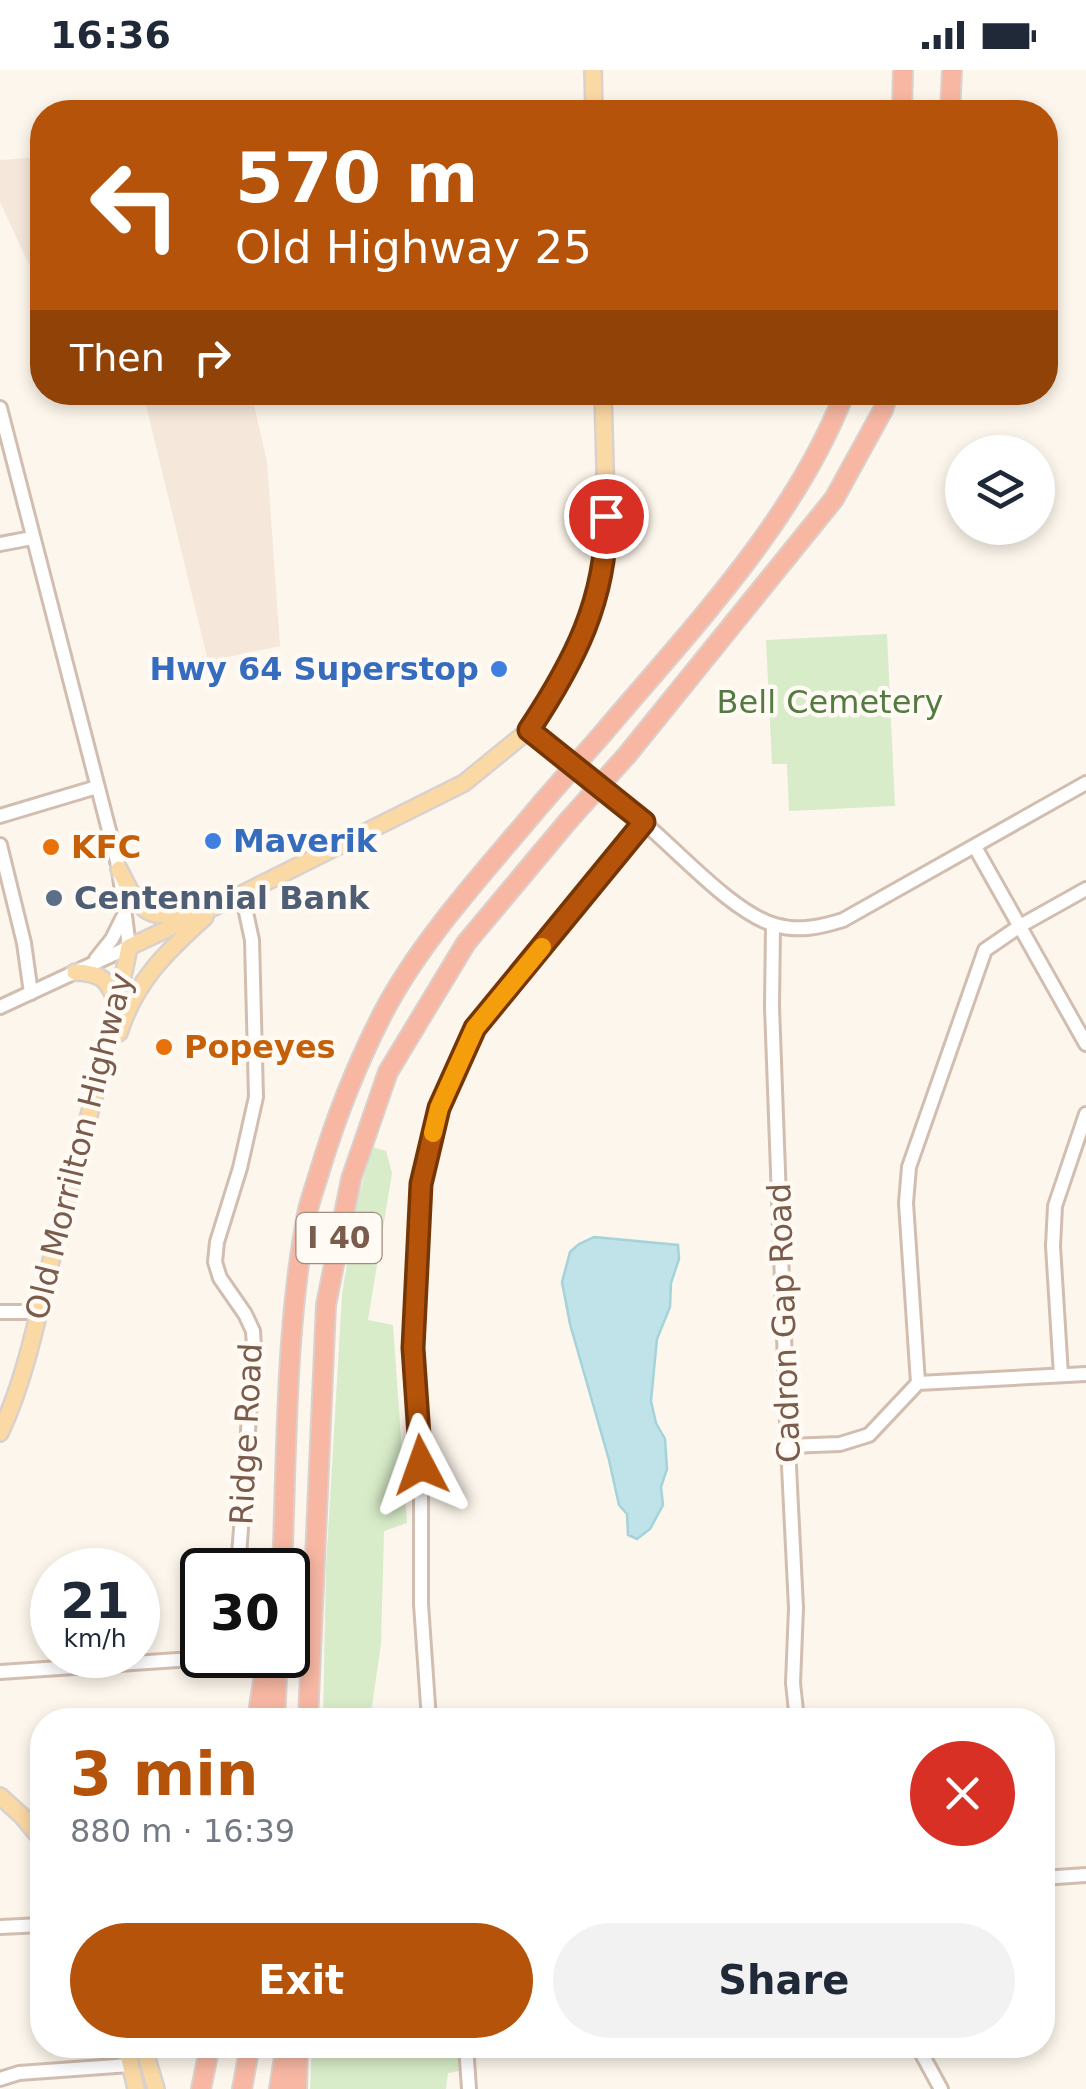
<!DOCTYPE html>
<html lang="en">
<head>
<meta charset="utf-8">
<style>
  body { margin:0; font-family:"DejaVu Sans",sans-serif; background:#f2f2f3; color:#1f2937; height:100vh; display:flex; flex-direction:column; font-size:38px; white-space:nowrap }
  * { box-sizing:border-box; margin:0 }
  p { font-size:32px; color:#747a83 }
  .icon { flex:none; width:55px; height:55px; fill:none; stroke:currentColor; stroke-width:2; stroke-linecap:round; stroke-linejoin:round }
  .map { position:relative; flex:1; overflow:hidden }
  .details { position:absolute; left:30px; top:1638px; width:1025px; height:350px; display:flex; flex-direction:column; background:#fff; border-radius:40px; box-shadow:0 5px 15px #0003 }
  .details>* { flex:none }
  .banner { position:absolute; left:30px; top:30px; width:1028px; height:305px; border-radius:40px; box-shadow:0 5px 15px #0003; background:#b45309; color:#fff; overflow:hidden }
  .buttons { position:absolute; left:945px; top:365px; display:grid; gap:20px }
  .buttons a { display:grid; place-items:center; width:110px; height:110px; border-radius:50%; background:#fff; box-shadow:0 5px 15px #0003; font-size:50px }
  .speed { position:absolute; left:30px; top:1478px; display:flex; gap:20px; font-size:50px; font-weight:700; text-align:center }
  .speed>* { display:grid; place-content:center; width:130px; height:130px; border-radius:50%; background:#fff; box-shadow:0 5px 15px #0003; line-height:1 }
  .speed small { font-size:25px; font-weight:400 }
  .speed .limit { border:5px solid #111; border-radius:15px; background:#fff; color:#111 }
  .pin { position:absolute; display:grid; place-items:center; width:85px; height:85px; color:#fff; margin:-42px; border:5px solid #fff; border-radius:50%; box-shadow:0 2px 10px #0007 }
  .me { position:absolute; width:110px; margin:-55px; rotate:356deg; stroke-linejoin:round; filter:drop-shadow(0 0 8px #0008) }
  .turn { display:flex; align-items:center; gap:35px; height:210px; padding:0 40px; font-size:45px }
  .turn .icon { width:130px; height:130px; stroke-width:2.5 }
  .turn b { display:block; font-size:70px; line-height:85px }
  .then { display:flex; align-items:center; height:95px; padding:0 40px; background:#0003; gap:20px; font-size:38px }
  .round { display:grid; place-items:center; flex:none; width:105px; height:105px; border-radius:52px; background:#f2f2f3 }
  .headline { display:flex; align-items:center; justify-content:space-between; height:170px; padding:0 40px }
  h1 { font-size:60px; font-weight:700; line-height:75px; color:#b45309 }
  .primary-button { display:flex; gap:20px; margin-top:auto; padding:20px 40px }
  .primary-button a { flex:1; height:115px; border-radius:60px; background:#b45309; color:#fff; font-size:40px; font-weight:700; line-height:115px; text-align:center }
  .primary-button a+a { background:#f2f2f3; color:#1f2937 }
  .status { display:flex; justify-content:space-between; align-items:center; height:70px; padding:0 50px; background:#fff; direction:ltr }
  .status svg { height:28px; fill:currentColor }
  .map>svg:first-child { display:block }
  .residential { fill:#f5e8da }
  .green { fill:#d8ecc9 }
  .water { fill:#bfe3e8; stroke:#a5d3da; stroke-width:2.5 }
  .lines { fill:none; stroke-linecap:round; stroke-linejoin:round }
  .minor-casing { stroke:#d1beb0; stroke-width:18 }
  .major-casing { stroke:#dad1cd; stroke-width:20 }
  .highway-casing { stroke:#dad1cd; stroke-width:22 }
  .minor { stroke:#fff; stroke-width:12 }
  .major { stroke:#fbd9a5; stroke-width:15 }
  .highway { stroke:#f7b7a3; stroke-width:18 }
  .highway-bridge-casing { stroke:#dad1cd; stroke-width:22; stroke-linecap:butt }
  .highway-bridge { stroke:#f7b7a3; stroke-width:18 }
  .route-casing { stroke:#753606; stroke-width:25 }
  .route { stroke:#b45309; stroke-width:18 }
  .slow { stroke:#f59e0b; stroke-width:18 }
  .shop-dot { fill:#3f7fe0; stroke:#fffaf3; stroke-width:4 }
  .food-dot { fill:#e8710a; stroke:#fffaf3; stroke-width:4 }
  .service-dot { fill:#5c6f8a; stroke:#fffaf3; stroke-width:4 }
  .labels { text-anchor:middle; stroke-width:9; stroke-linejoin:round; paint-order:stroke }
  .shield { fill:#fffaf3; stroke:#a28b7f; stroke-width:2.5 }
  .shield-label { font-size:30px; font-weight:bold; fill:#7a5c4d }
  .shop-label { font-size:32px; font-weight:bold; fill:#366cbe; stroke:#fffaf3; text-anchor:end }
  .park-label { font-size:32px; fill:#537a41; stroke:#fffaf3 }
  .food-label { font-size:32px; font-weight:bold; fill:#c56008; stroke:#fffaf3; text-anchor:start }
  .service-label { font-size:32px; font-weight:bold; fill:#4e5e75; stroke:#fffaf3; text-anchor:start }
  .street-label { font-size:32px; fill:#7a5c4d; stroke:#fffaf3 }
</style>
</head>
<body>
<div class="status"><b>16:36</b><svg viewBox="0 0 49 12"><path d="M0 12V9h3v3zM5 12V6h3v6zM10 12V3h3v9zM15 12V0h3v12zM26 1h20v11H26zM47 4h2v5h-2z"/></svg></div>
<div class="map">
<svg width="1086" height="2019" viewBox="0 0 1086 2019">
  <rect width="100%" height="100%" fill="#fdf6ec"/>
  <g class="residential">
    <path d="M42,87V250L40,218L0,132V90Z"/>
    <path d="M238,323L239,329L252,326L267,392L280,576L208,591L143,323Z"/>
  </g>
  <g class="green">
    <path d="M887,564L895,736L789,741L787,694H772L766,570Z"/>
    <path d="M372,1077L386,1081L392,1103L368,1250L393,1255L407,1453L384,1461L381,1574L370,1650H323L326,1497L342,1225L356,1135Z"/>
    <path d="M312,1975H462L464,2000L448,2003L446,2019H310Z"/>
  </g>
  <path class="water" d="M594,1167L678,1175L679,1189L671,1213L670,1237L657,1269L651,1331L656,1353L665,1369L667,1399L661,1417L663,1435L650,1459L637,1469L628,1465L627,1444L619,1435L609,1390L570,1254L562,1212L570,1182L579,1174Z"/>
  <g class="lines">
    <g class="minor-casing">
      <g id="minor">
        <path d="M0,338L119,799L129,877L0,937"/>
        <path d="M0,474L32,468"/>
        <path d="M529,660C567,690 606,720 643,752C678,781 733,843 775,855C798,862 821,857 843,850L1086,713"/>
        <path d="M0,746L97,717"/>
        <path d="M0,775L24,873L31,923"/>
        <path d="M975,777L1086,974"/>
        <path d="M773,855L772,937L788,1376L796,1538L793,1613L797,1650"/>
        <path d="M96,889L112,869L123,847"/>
        <path d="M0,1242H38"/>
        <path d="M1061,1305L1053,1176L1055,1136L1086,1044"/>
        <path d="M918,1313L906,1133L909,1097L985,880L1020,856L1086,819"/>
        <path d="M788,1376L840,1374L869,1365L918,1313L1086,1304"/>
        <path d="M238,1500L254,1277L253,1261L245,1244L220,1208L215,1192L217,1172L240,1098L256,1027L252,870L242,824"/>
        <path d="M0,1602L222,1587L226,1585"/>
        <path d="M429,1650L421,1534V1395L413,1279L421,1114L439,1038L475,958L643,752"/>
        <path d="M1042,1808L1086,1805"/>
        <path d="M0,1857L42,1855"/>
        <path d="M466,1975L469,2019"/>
        <path d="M917,1975L941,2019"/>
        <path d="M0,2009L19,2003L130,1995"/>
      </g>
    </g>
    <g class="major-casing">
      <g id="major">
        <path d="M593,0L594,42"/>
        <path d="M119,799C138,838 147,856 194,838"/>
        <path d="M75,902C102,903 107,909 117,933"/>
        <path d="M119,963C135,912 166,882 205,847"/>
        <path d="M0,1363C28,1304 41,1229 57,1166C82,1070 110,974 129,877L242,824L464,713L529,660L556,618L579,576L597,527L607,469L603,322"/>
        <path d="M0,1726L22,1746L42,1770"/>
        <path d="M126,1975L136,2019"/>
        <path d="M143,1975L156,2019"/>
      </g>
    </g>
    <g class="highway-casing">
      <g id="highway">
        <path d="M902,42L903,0"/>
        <path d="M950,42L952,0"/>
        <path d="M605,661C693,557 795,451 845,322"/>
        <path d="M627,685L834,429L883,340L889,322"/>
        <path d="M282,1500C287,1381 285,1261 307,1144C310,1129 316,1114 320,1100C336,1047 357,994 382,945C421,869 488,798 542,733"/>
        <path d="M257,1650L267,1585"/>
        <path d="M275,1650L278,1585"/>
        <path d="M308,1650L326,1235L351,1109L388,1002L466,873L568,751"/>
        <path d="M201,2019L210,1975"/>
        <path d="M242,2019L250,1975"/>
        <path d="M279,2019L286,1975"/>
        <path d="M297,2019L298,1975"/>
      </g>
    </g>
    <use href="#minor" class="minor"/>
    <use href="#major" class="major"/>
    <use href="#highway" class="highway"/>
    <g class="highway-bridge-casing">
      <g id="highway-bridge">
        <path d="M542,733L605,661"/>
        <path d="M568,751L627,685"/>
      </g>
    </g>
    <use href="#highway-bridge" class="highway-bridge"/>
  </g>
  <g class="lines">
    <g class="route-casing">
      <path id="route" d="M421,1395L413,1278L421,1114L439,1038L475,958L644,752L529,660C574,592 607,529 606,446"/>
    </g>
    <use href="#route" class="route"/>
    <path class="slow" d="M433,1063L439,1038L475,958L542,877"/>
  </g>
  <g class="shop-dot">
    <circle cx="499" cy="599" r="10"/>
    <circle cx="213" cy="771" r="10"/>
  </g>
  <g class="food-dot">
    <circle cx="51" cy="777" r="10"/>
    <circle cx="164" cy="977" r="10"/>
  </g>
  <circle class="service-dot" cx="54" cy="828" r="10"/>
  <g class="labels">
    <rect class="shield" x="296.5" y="1143" width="85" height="50" rx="8"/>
    <g class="shield-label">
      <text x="339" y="1178">I 40</text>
    </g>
    <g class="shop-label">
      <text x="479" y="610">Hwy 64 Superstop</text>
      <text x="233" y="782" text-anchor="start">Maverik</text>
    </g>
    <g class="park-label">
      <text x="830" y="643">Bell Cemetery</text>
    </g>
    <g class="food-label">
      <text x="71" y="788">KFC</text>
      <text x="184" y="988">Popeyes</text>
    </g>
    <g class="service-label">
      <text x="74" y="839">Centennial Bank</text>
    </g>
    <g class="street-label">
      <text transform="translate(79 1076) rotate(-76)" y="11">Old Morrilton Highway</text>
      <text transform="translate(784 1253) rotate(-92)" y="11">Cadron Gap Road</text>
      <text transform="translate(246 1364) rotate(-87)" y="11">Ridge Road</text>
    </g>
  </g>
</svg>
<div class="buttons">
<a><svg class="icon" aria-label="layers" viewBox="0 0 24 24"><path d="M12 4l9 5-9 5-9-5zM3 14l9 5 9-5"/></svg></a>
</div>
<div class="speed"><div>21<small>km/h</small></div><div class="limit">30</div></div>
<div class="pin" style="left:606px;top:446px;background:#d93025"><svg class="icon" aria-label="arrive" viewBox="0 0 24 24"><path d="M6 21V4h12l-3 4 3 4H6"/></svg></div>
<svg class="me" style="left:421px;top:1395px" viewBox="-20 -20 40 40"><path d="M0-17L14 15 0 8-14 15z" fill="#b45309" stroke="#fff" stroke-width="4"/></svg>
<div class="banner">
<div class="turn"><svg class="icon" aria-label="left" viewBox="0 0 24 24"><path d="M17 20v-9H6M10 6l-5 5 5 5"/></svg><div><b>570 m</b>Old Highway 25</div></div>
<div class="then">Then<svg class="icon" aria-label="right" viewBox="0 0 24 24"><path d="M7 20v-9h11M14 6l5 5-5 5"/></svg></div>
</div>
<section class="details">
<div class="headline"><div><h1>3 min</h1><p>880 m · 16:39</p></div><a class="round" style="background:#d93025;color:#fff"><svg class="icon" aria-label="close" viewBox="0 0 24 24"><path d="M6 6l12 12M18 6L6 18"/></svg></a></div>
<div class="primary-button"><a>Exit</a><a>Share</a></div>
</section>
</div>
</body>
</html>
